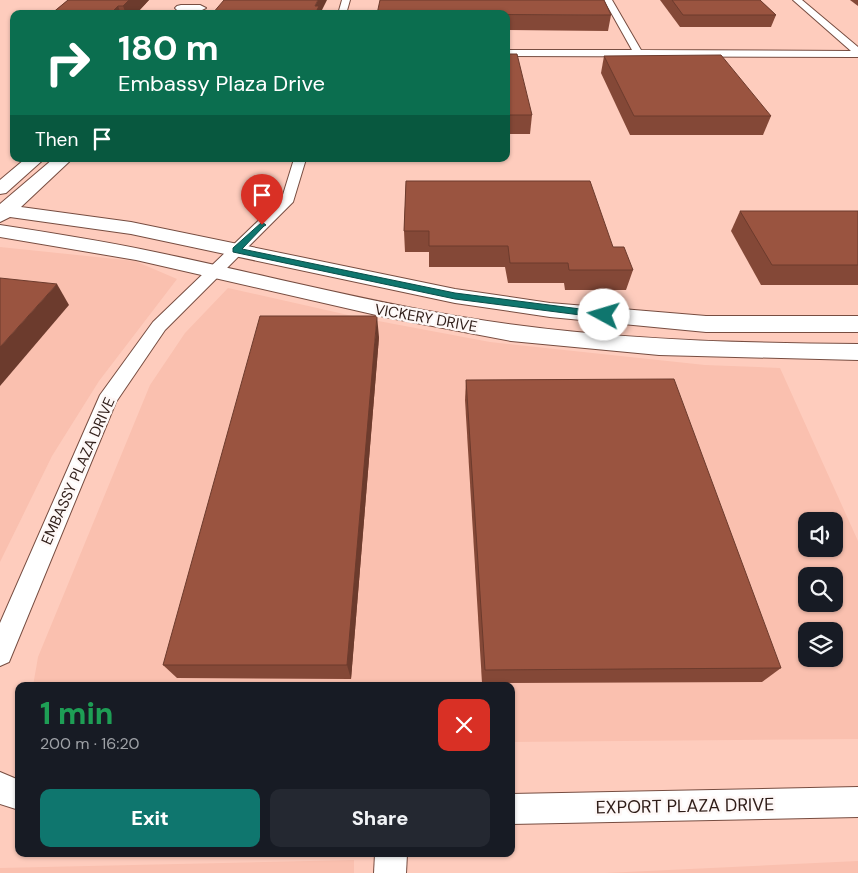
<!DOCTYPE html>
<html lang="en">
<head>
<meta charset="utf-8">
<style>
  body { margin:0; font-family:"DM Sans",sans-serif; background:#242831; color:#f1f3f6; height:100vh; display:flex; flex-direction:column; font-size:19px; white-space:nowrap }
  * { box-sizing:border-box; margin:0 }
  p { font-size:16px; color:#9ea1a6 }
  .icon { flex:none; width:28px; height:28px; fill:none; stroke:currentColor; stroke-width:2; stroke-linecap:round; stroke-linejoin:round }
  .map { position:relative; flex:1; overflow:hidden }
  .details { position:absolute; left:15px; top:682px; width:500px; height:175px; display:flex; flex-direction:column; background:#171b24; border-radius:10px; box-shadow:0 1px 4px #0004 }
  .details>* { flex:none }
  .hud { position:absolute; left:10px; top:10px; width:500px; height:152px; border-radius:10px; box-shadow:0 1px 4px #0004; background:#0b6e4f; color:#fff; overflow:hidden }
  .controls { position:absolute; left:798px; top:512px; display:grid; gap:10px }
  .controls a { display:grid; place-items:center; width:45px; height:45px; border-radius:10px; background:#171b24; box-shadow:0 1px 4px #0004; font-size:25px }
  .pin { position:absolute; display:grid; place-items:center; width:42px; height:42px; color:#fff; margin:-51px -21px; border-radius:50% 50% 50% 0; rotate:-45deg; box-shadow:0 0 5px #0007 }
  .pin .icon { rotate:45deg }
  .me { position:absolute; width:55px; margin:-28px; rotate:276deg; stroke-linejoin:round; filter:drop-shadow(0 0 4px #0008) }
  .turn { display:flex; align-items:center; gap:18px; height:105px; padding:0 25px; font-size:22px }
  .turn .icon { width:65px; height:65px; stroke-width:2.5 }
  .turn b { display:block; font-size:35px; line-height:42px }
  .then { display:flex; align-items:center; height:48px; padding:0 25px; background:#0003; gap:10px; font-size:19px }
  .round { display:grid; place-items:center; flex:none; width:52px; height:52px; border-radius:10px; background:#242831 }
  .head { display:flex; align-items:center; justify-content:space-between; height:85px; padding:0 25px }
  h1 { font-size:30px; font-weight:800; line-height:38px; color:#1e9e55 }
  .action { display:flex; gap:10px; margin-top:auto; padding:10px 25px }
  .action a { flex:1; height:58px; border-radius:10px; background:#0f766e; color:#fff; font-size:20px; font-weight:800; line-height:58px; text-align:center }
  .action a+a { background:#242831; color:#f1f3f6 }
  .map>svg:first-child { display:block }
  .built { fill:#fac0af; fill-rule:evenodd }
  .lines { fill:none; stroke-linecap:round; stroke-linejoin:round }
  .street-casing { stroke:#774d41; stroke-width:2 }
  .secondary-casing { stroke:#774d41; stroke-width:2 }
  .street { fill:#fff; fill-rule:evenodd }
  .secondary { fill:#fff; fill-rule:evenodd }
  .wall { fill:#844837 }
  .shaded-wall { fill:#6c3b2d }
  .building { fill:#9a5440; stroke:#6c3b2d }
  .route { fill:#0f766e; stroke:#0a4d48 }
  .labels { text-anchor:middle; stroke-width:5; stroke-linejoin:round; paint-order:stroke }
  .street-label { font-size:15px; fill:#2f1d18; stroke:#fef8f7 }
  .near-street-label { font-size:18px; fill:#2f1d18; stroke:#fef8f7 }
</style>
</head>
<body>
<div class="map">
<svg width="858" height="873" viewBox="0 0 858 873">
  <rect width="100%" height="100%" fill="#feccbd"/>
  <g class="built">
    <path d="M0,247L135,261L177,279L99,381L52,456L0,562Z"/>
    <path d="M228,288L357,317L490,342L705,365L780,368L858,541V739L511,742V686H33L38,657L150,385L185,333ZM806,521H834V549H806ZM806,576H834V604H806ZM806,631H834V659H806Z"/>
    <path d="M354,860V873H0V868Z"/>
    <path d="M858,861V873H605Z"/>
  </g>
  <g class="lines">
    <g class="street-casing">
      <g id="street">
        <path d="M342,0H350L346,14H338Z"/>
        <path d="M604,0H612L641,50L851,51L793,0H802L858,47V57L506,56V50H632Z"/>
        <path d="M294,159H306L293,202L165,330L116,402L9,662L0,666V623L100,395L153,322L282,198Z"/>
        <path d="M0,772L19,780V810L0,804Z"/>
        <path d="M858,787V817L511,824V794Z"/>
        <path d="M375,854H407L406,873H374Z"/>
      </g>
    </g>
    <g class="secondary-casing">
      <g id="secondary">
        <path d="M181,5H200L206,8L200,11L177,10L175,8L177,6Z"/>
        <path d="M25,159H44L6,193L0,194V180Z"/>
        <path d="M53,159H72L21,207L131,222L455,289L550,303L706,316H858V332H706L550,317L455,303L131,234L10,217L0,222V204Z"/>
        <path d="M0,225C52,233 104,241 155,252C257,273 359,300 462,317C593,339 726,343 858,344V360L659,355L511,341L385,317L136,260L0,237Z"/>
      </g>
    </g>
    <use href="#street" class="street"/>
    <use href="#secondary" class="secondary"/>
  </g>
  <g class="wall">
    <path d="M68,0H149L136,14H51Z"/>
    <path d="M660,0H760L776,15L771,27H680Z"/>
    <path d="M850,0H858V6Z"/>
    <path d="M506,14L611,15L608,31L506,30Z"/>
    <path d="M506,54L532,115L530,134H506Z"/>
    <path d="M604,56L771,116L763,135H630L601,73Z"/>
    <path d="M406,181L613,247L633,270L626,290H565L564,283H508L505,267H429V252H405L404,231Z"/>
    <path d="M740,211H858V285H761L731,231Z"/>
    <path d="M379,337L351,679L177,678L163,665Z"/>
    <path d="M466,380L781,668L762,682L482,683L465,400Z"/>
  </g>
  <g class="shaded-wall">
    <path d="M129,0H149L136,14H126L123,6Z"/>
    <path d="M318,0H327L320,14H315V6Z"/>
    <path d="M118,6L121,14H110Z"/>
    <path d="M57,284L69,305L0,386V347Z"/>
    <path d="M377,316L379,337L351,679L347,665Z"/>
  </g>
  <g class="building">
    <path d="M68,0H129L123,6H118L110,14H51Z"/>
    <path d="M224,0H318L315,6H319L315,14H212Z"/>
    <path d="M380,0H604L611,15L377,14Z"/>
    <path d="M672,0H760L776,15H683Z"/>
    <path d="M506,54H517L532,115H506Z"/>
    <path d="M721,55L771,116H634L604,56Z"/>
    <path d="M406,181H590L613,247H624L633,270H569L568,263H510L508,246H429V231H404Z"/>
    <path d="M740,211H858V265H772Z"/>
    <path d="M0,278L57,284L0,347Z"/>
    <path d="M260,316H377L347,665H163Z"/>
    <path d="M674,379L781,668L485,670L466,380Z"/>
  </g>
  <path class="route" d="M262,222L266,225L264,226L242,249L455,293L604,312L608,315L604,318L455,299L233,252V248Z"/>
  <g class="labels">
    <g class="street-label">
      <text transform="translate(426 318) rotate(10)" y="5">VICKERY DRIVE</text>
      <text transform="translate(78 471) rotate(-66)" y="5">EMBASSY PLAZA DRIVE</text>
    </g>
    <g class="near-street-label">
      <text transform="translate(685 806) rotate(-1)" y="6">EXPORT PLAZA DRIVE</text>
    </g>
  </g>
</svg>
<div class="controls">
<a><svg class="icon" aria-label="sound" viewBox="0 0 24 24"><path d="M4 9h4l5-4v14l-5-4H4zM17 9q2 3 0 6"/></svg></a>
<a><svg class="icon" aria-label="search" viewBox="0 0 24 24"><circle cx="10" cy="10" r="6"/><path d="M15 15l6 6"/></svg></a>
<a><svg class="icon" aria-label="layers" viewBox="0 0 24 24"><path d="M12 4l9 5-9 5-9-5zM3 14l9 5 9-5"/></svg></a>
</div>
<div class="pin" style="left:262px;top:225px;background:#d93025"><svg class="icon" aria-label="arrive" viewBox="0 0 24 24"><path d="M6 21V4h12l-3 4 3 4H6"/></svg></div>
<svg class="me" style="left:604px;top:315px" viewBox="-20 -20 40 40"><circle r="19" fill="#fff"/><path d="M0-13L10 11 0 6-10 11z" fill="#0f766e"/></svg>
<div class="hud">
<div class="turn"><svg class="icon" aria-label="right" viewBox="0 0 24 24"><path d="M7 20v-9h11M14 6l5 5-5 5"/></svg><div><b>180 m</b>Embassy Plaza Drive</div></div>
<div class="then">Then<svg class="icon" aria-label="arrive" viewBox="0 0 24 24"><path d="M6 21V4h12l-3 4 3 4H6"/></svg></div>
</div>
<section class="details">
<div class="head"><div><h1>1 min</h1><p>200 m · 16:20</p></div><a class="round" style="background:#d93025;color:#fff"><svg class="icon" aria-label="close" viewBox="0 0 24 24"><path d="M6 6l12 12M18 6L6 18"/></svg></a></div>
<div class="action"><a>Exit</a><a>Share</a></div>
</section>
</div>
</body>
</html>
